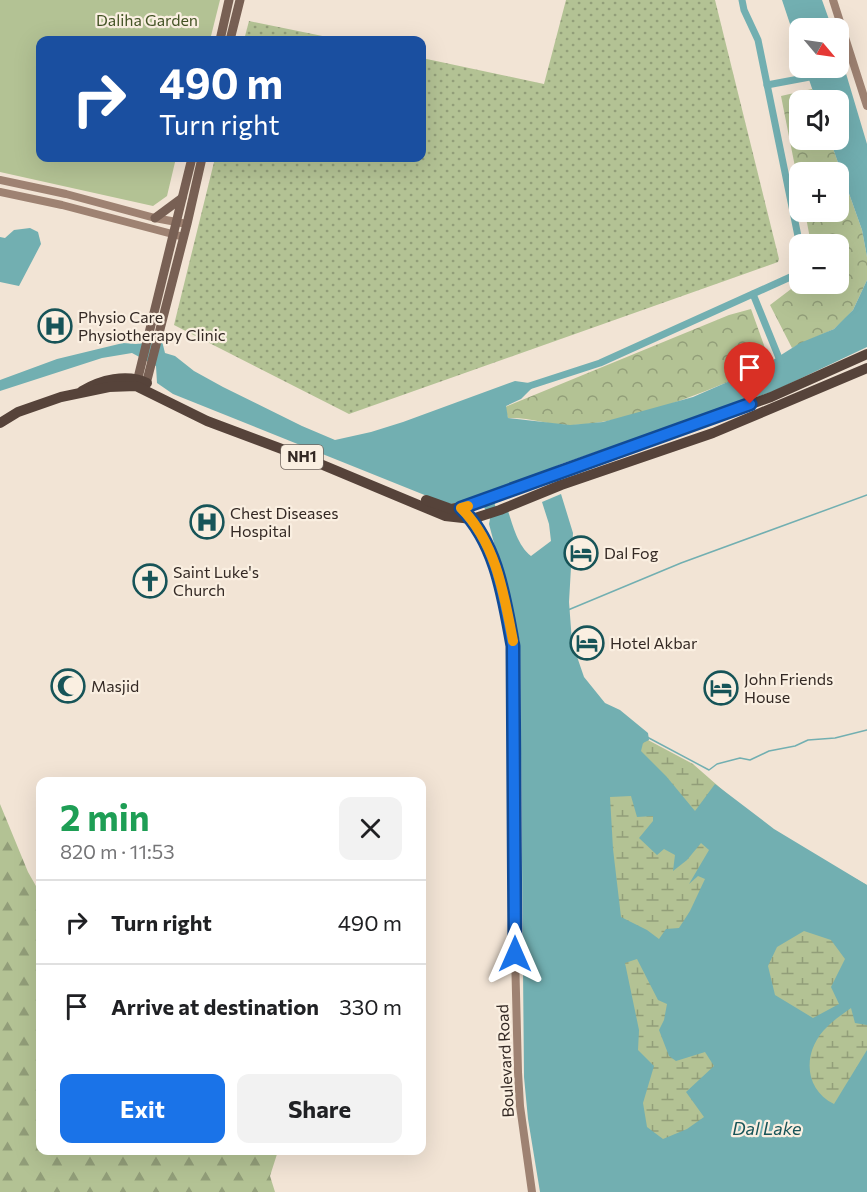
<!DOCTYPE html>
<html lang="en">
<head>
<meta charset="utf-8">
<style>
  body { margin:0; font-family:Commissioner,sans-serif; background:#f2f2f2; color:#202124; height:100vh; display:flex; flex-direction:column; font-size:22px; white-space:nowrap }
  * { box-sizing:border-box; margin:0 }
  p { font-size:20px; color:#757577 }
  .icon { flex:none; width:33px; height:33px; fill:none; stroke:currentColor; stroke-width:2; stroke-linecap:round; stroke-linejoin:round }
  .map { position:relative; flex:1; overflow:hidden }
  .side { position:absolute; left:36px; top:777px; width:390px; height:378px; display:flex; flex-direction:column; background:#fff; border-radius:12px; box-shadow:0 6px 24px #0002 }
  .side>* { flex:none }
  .guide { position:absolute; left:36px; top:36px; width:390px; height:126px; border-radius:12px; box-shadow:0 6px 24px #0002; background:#1a4fa0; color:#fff; overflow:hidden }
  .needle { width:39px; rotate:119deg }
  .buttons { position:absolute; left:789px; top:18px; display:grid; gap:12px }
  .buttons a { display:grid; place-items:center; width:60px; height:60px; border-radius:12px; background:#fff; box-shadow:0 6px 24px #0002; font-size:30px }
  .pin { position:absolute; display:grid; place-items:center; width:51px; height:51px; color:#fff; margin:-62px -26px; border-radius:50% 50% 50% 0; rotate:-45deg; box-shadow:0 0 6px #0007 }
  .pin .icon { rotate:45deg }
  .me { position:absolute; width:66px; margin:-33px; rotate:0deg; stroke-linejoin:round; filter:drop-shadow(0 0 4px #0008) }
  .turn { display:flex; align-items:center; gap:21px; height:126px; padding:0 24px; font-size:27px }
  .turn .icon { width:78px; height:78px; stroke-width:2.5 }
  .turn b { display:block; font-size:42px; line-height:51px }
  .round { display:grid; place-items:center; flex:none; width:63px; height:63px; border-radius:12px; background:#f2f2f2 }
  .headline { display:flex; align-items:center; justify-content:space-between; height:102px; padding:0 24px }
  h1 { font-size:36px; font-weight:700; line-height:45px; color:#1e9e55 }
  .cta { display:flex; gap:12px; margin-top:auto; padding:12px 24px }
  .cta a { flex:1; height:69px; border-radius:12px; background:#1a73e8; color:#fff; font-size:24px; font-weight:700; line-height:69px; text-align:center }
  .cta a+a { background:#f2f2f2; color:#202124 }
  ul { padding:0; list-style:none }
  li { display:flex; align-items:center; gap:18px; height:84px; padding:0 24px; border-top:2px solid #e0e0e0 }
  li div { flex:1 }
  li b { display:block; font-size:22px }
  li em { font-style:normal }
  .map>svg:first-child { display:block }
  .grass { fill:url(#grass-dots) }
  .forest { fill:url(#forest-firs) }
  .wetland { fill:url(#wetland-marsh) }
  .park { fill:url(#park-crowns) }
  .pitch { fill:#b3c294 }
  .water { fill:#72afb1; fill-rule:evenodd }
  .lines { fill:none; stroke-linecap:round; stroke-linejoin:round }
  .stream { stroke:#72afb1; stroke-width:1.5 }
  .canal { stroke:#72afb1; stroke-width:7 }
  .secondary { stroke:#9e8272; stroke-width:8 }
  .primary { stroke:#786054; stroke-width:9 }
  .highway { stroke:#56433a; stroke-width:10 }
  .route-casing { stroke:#114b97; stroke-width:15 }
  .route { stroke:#1a73e8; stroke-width:10 }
  .slow { stroke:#f59e0b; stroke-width:10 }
  .labels { text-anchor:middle; stroke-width:4.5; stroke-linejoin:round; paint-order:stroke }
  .shield { fill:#faefe1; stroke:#6f645d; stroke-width:1.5 }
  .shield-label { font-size:15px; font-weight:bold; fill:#342924 }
  .park-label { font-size:16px; fill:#445426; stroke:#faefe1 }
  .poi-label { font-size:16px; fill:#342924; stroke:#faefe1; text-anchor:start }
  .street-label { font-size:16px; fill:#342924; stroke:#faefe1 }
  .water-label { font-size:18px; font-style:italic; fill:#175458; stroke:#faefe1 }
</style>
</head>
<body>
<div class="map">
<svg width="867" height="1192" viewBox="0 0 867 1192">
  <defs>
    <pattern id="grass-dots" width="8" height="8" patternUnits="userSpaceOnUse" patternTransform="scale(1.5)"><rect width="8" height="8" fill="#b3c294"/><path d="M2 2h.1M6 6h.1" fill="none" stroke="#929e79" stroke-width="1.8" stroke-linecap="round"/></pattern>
    <pattern id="forest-firs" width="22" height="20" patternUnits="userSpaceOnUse" patternTransform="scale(1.5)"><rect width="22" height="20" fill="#b3c294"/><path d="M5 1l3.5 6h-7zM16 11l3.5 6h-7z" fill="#929e79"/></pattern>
    <pattern id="wetland-marsh" width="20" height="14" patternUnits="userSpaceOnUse" patternTransform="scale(1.5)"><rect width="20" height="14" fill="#b3c294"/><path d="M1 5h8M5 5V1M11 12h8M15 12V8" fill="none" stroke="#929e79"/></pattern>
    <pattern id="park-crowns" width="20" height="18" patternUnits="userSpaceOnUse" patternTransform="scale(1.5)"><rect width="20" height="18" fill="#b3c294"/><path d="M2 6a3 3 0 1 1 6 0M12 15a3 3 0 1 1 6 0" fill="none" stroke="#929e79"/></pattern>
  </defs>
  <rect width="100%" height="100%" fill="#f2e4d5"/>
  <g class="grass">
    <path d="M566,0H715L779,259L778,262L349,414L174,325L215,158H422V58L544,84Z"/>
    <path d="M249,21L342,40H244Z"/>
  </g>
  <path class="forest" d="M0,804L28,872L40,893V1150L278,1151L270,1176L275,1192H0Z"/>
  <path class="wetland" d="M558,692L693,764L767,829L867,885V1192H608Z"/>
  <g class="park">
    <path d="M812,89L816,100H800V140H830L862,230L867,257V280L853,310L844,320L834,329L792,348L770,305L799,283L838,284V244H811L805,212H838V172H800L799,187L781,96Z"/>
    <path d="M751,309L770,362L762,367C705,392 636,422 573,425C551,426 530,417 508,418L505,407L729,315Z"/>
  </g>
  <path class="pitch" d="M0,0H220L210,40H40V158H176L167,196L153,206L0,172Z"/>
  <g class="water">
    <path d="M782,0H822L832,28H800L799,51Z"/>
    <path d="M839,50L867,144V257L862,230L830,140H838V100H816L805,68H838Z"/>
    <path d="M30,228L38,232L41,244L19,286L0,282V237L5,238L14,230Z"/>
    <path d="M867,280V347L774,391L561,464L492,495L498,515L508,511C513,526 518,546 531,556L551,541L549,524L542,502L561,494L573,533L569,602L572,642L584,677L605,703L620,710L648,733L649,740L643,743L641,751L666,776L695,811L715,784L774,829L867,885V1025L855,1023L851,1008C843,1014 835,1019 828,1026C803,1049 802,1088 834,1104L867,1050V1192H540L528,1119L524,1077L520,642L489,524L490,519L480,499L451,504L437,500L173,394L157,383L156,366L132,353L102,358L0,391V380L57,359L123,343L136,344L162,341L165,353L175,356L194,371L223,387L302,426L335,440L371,432L403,422L515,381L529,383L532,388L521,399L506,406L508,418L570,425L603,422L693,397L762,367L800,343L834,329L853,310ZM631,796L637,817L653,816V821L639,838L657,855L664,849L675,855L673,871L687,860L701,843L709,850L689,884L698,876L705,879L690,911L679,928L666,929L659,939L647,930L621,917L613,849L610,797ZM804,931L831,940L845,959L831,987L839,1004L813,1018L775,995L768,966L777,947ZM637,959L658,1000L667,1004L664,1020L659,1030L669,1056L676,1061L705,1052L714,1066L686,1092L704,1117L687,1129L663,1139L647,1127L643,1103L654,1066L638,1050L639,1030L625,963Z"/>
  </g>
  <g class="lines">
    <g class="stream">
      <path d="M568,610L681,563L867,495"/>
      <path d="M647,737L709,770L717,764L740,758L750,760L769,751L795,746L808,740L835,738L867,730"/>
    </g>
    <g class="canal">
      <path d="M742,0L744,10L758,40L800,246"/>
      <path d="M767,85L815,76"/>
      <path d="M753,294L781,363"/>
      <path d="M523,388L600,363L797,274L800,268"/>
    </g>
    <g class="secondary">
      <path d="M833,0L867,106"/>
      <path d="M0,180L66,194L155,218L187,224"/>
      <path d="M0,192L62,205L180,236"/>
      <path d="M461,508C497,544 504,597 513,646L515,954L518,1072L520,1106L532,1192"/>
    </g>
    <g class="primary">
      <path d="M220,40L229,0"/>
      <path d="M230,40L240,0"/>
      <path d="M155,218L182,198"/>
      <path d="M136,386L192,158"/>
      <path d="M145,388L187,224L202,158"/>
    </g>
    <g class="highway">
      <path d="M82,391C100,380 127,373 147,383"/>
      <path d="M0,423L18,412L61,397L109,387L136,386L207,421L306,458L445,516L472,519L500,510L561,485L713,433L867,368"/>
      <path d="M426,500L451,509L476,504L771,397L867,354"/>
    </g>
  </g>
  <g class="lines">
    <g class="route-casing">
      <path id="route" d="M515,954L513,646C504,597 497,544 461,508L750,404"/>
    </g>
    <use href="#route" class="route"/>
    <path class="slow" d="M468,506L461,508C496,543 504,594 513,641"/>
  </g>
  <defs>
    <g id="hospital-ring" transform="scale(1.725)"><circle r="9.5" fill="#faefe1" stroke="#175458" stroke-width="1.5"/><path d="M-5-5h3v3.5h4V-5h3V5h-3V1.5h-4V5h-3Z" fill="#175458"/></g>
    <g id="hotel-ring" transform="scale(1.725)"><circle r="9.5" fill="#faefe1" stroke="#175458" stroke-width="1.5"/><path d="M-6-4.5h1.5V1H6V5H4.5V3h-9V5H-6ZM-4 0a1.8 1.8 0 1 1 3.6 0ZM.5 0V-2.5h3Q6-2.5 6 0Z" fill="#175458"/></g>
    <g id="church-ring" transform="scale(1.725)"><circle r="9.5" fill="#faefe1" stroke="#175458" stroke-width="1.5"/><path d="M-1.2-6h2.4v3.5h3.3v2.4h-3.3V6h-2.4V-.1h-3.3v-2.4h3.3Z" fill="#175458"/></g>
    <g id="mosque-ring" transform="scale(1.725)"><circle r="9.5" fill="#faefe1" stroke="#175458" stroke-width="1.5"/><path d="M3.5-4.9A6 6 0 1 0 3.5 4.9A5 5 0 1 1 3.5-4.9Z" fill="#175458"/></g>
  </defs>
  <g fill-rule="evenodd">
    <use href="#hospital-ring" x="55" y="326"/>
    <use href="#hospital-ring" x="207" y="522"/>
    <use href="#hotel-ring" x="581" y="553"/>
    <use href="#church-ring" x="150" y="581"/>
    <use href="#hotel-ring" x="587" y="643"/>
    <use href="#mosque-ring" x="68" y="686"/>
    <use href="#hotel-ring" x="721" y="688"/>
  </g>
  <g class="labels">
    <rect class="shield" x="281" y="445" width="42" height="24" rx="4.5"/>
    <g class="shield-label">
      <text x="302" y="462">NH1</text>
    </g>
    <g class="park-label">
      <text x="147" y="26">Daliha Garden</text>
    </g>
    <g class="poi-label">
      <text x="78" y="323">Physio Care<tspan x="78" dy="18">Physiotherapy Clinic</tspan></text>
      <text x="230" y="519">Chest Diseases<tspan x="230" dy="18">Hospital</tspan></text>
      <text x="604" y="559">Dal Fog</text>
      <text x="173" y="578">Saint Luke's<tspan x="173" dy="18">Church</tspan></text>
      <text x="610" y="649">Hotel Akbar</text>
      <text x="744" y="685">John Friends<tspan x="744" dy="18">House</tspan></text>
      <text x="91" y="692">Masjid</text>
    </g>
    <g class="street-label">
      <text transform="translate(505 1061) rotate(-93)" y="6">Boulevard Road</text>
    </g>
    <g class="water-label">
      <text x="767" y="1135">Dal Lake</text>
    </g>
  </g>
</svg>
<div class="buttons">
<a><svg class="needle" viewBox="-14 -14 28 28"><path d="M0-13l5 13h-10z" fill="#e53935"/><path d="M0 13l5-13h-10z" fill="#757577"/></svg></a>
<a><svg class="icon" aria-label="sound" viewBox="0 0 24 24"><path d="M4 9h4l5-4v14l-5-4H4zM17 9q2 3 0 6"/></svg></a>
<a>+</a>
<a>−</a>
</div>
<div class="pin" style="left:750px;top:404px;background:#d93025"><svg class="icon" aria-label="arrive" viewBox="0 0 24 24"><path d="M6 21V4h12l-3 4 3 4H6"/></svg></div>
<svg class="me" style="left:515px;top:954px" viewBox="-20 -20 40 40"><path d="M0-17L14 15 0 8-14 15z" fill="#1a73e8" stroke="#fff" stroke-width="4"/></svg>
<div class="guide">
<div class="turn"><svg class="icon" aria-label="right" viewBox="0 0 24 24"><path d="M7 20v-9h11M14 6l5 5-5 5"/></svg><div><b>490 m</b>Turn right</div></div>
</div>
<section class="side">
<div class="headline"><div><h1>2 min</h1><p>820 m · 11:53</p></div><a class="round"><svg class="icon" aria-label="close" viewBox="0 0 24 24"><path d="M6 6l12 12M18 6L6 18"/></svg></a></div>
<ul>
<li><svg class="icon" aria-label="right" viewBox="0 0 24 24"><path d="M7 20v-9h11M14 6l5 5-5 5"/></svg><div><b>Turn right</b></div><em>490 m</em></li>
<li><svg class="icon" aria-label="arrive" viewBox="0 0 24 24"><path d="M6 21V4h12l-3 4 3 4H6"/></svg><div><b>Arrive at destination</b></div><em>330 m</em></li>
</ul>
<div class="cta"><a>Exit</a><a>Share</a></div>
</section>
</div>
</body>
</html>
